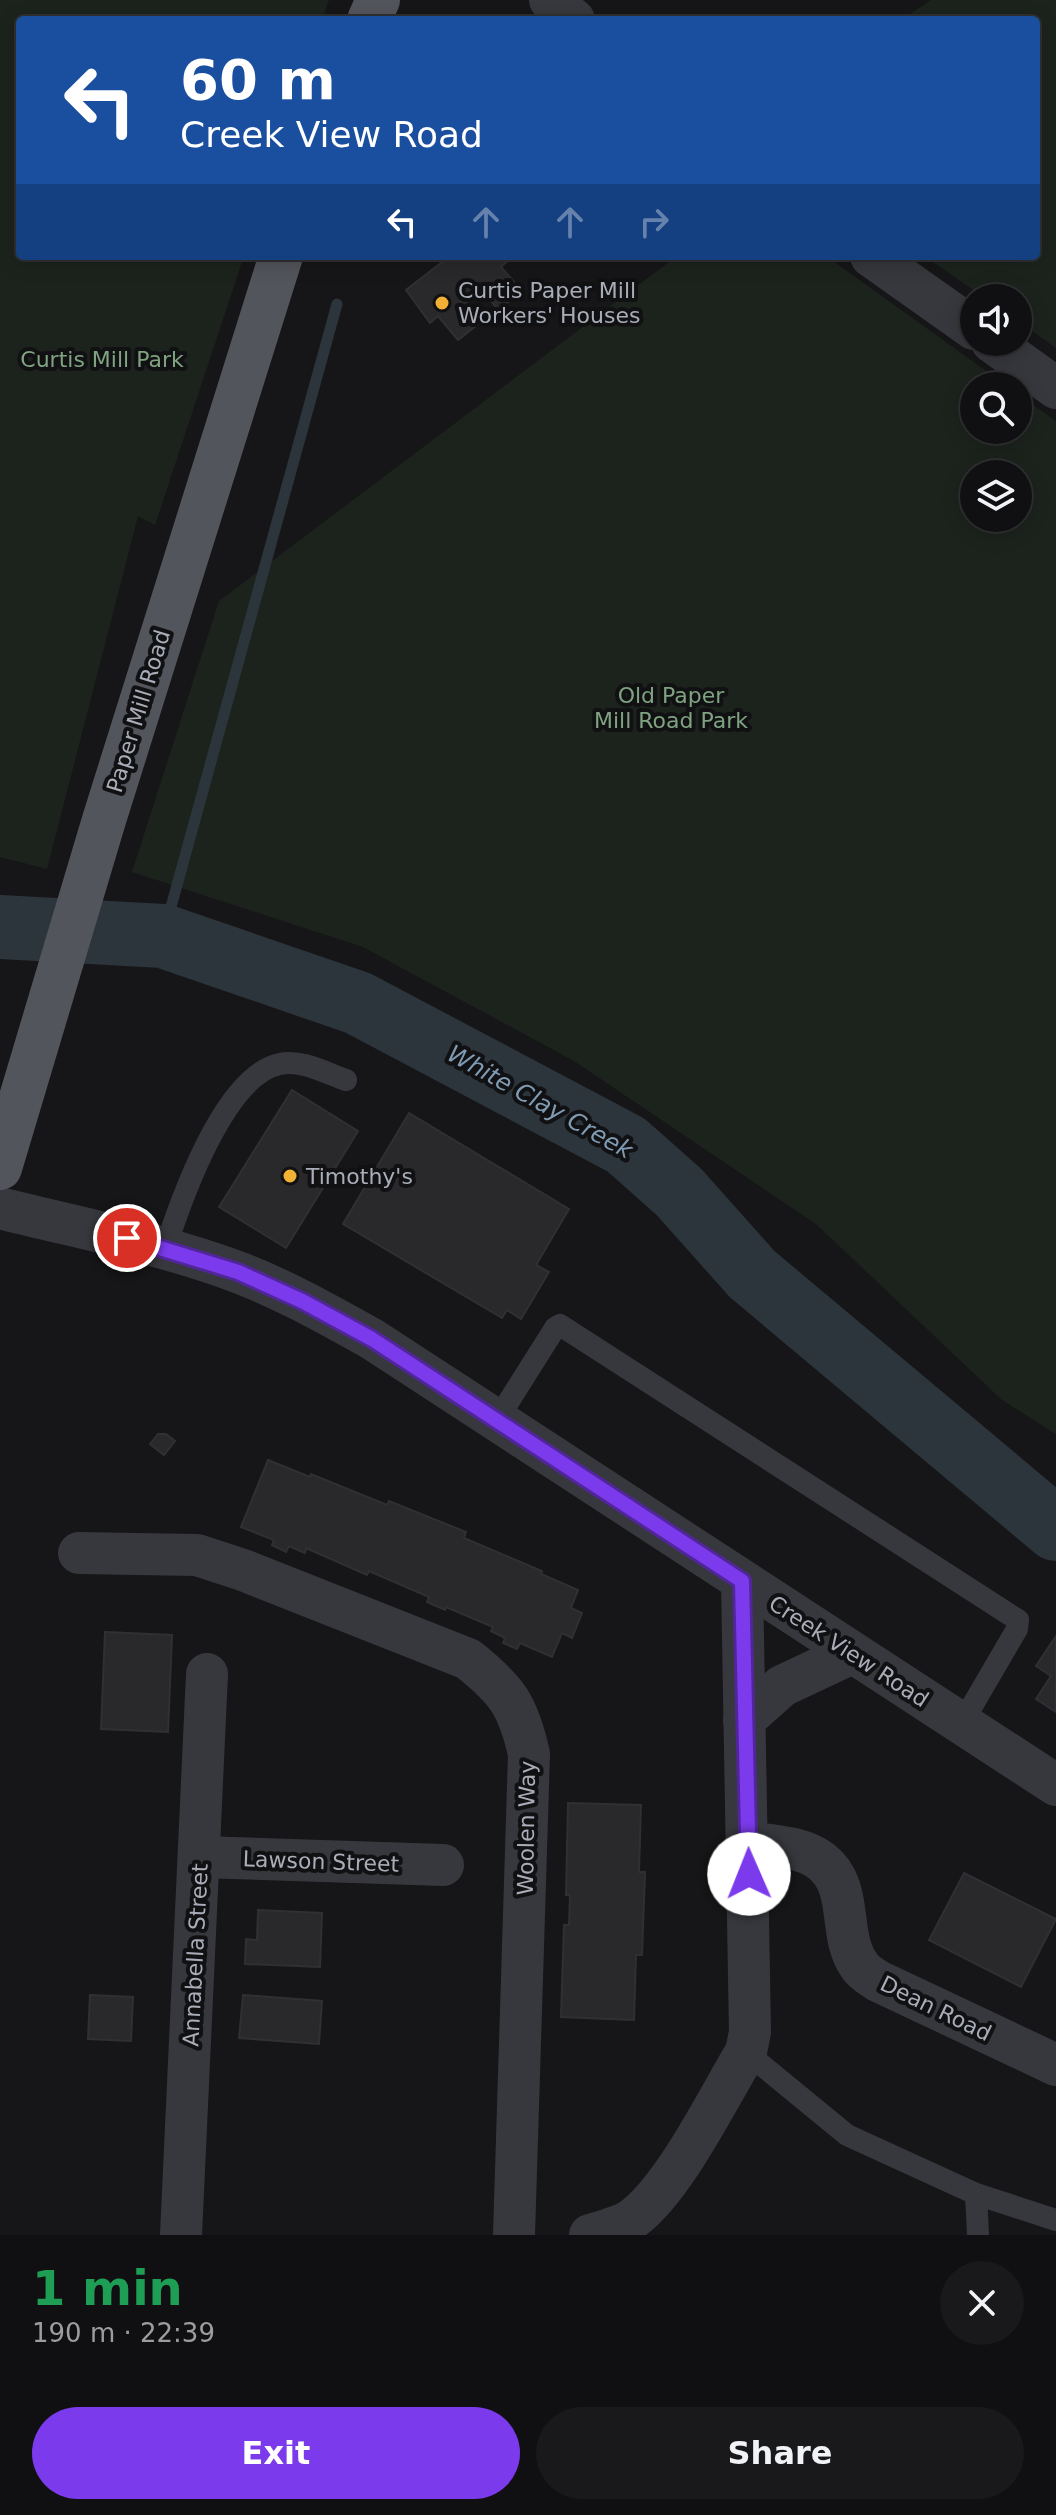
<!DOCTYPE html>
<html lang="en">
<head>
<meta charset="utf-8">
<style>
  body { margin:0; font-family:"DejaVu Sans",sans-serif; background:#19191b; color:#f1f3f6; height:100vh; display:flex; flex-direction:column; font-size:30px; white-space:nowrap }
  * { box-sizing:border-box; margin:0 }
  p { font-size:26px; color:#9c9d9f }
  .icon { flex:none; width:44px; height:44px; fill:none; stroke:currentColor; stroke-width:2; stroke-linecap:round; stroke-linejoin:round }
  .map { position:relative; height:2235px; overflow:hidden }
  .panel { display:flex; flex-direction:column; background:#101012; flex:1 }
  .panel>* { flex:none }
  .hud { position:absolute; left:16px; top:16px; width:1024px; height:244px; border-radius:8px; box-shadow:0 4px 20px #0003,0 0 0 2px #303032; background:#1a4fa0; color:#fff; overflow:hidden }
  .buttons { position:absolute; left:960px; top:284px; display:grid; gap:16px }
  .buttons a { display:grid; place-items:center; width:72px; height:72px; border-radius:50%; background:#101012; box-shadow:0 4px 20px #0003,0 0 0 2px #303032; font-size:40px }
  .pin { position:absolute; display:grid; place-items:center; width:68px; height:68px; color:#fff; margin:-34px; border:4px solid #fff; border-radius:50%; box-shadow:0 2px 8px #0007 }
  .me { position:absolute; width:88px; margin:-44px; rotate:359deg; stroke-linejoin:round; filter:drop-shadow(0 0 6px #0008) }
  .turn { display:flex; align-items:center; gap:28px; height:168px; padding:0 32px; font-size:36px }
  .turn .icon { width:104px; height:104px; stroke-width:2.5 }
  .turn b { display:block; font-size:56px; line-height:68px }
  .lanes { display:flex; align-items:center; height:76px; padding:0 32px; background:#0003; justify-content:center; gap:40px; direction:ltr }
  .lanes .off { opacity:.35 }
  .round { display:grid; place-items:center; flex:none; width:84px; height:84px; border-radius:42px; background:#19191b }
  .head { display:flex; align-items:center; justify-content:space-between; height:136px; padding:0 32px }
  h1 { font-size:48px; font-weight:700; line-height:60px; color:#1e9e55 }
  .cta { display:flex; gap:16px; margin-top:auto; padding:16px 32px }
  .cta a { flex:1; height:92px; border-radius:48px; background:#7c3aed; color:#fff; font-size:32px; font-weight:700; line-height:92px; text-align:center }
  .cta a+a { background:#19191b; color:#f1f3f6 }
  .map>svg:first-child { display:block }
  .green { fill:#1c231d; fill-rule:evenodd }
  .lines { fill:none; stroke-linecap:round; stroke-linejoin:round }
  .stream { stroke:#2c353c; stroke-width:11 }
  .river { stroke:#2c353c; stroke-width:64 }
  .building { fill:#29292c; stroke:#303034; stroke-width:2 }
  .service { stroke:#37383d; stroke-width:22 }
  .minor { stroke:#37383d; stroke-width:42 }
  .primary { stroke:#53555c; stroke-width:44 }
  .route-casing { stroke:#51269a; stroke-width:20 }
  .route { stroke:#7c3aed; stroke-width:14 }
  .poi-dot { fill:#f2b134; stroke:#111113; stroke-width:3 }
  .labels { text-anchor:middle; stroke-width:8; stroke-linejoin:round; paint-order:stroke }
  .poi-label { font-size:22px; fill:#a8adb8; stroke:#111113; text-anchor:start }
  .park-label { font-size:22px; fill:#7fa381; stroke:#111113 }
  .street-label { font-size:22px; fill:#a8adb8; stroke:#111113 }
  .water-label { font-size:24px; font-style:italic; fill:#7f9bb3; stroke:#111113 }
</style>
</head>
<body>
<div class="map">
<svg width="1056" height="2235" viewBox="0 0 1056 2235">
  <rect width="100%" height="100%" fill="#161618"/>
  <g class="green">
    <path d="M0,0H329L322,20H20V256H244L155,525L138,516L47,869L0,857Z"/>
    <path d="M931,0H1056V348L1018,321V298H985L924,256H1036V20H901Z"/>
    <path d="M677,256H826L1007,386H974V430H1018V394L1056,421V1434L1002,1400L816,1224L574,1061L363,947L132,872L219,601ZM974,474H1018V518H974Z"/>
  </g>
  <g class="lines">
    <path class="stream" d="M163,936L337,304"/>
    <path class="river" d="M0,927L163,936L358,1003L626,1145L679,1192L752,1274L1056,1529"/>
  </g>
  <g class="building">
    <path d="M450,256H507L510,259L501,267L522,291L498,310L479,285L462,297L482,321L458,340L438,316L430,323L406,290Z"/>
    <path d="M292,1090L358,1131L286,1248L219,1207Z"/>
    <path d="M409,1113L569,1209L536,1265L549,1272L521,1319L507,1310L502,1318L343,1224Z"/>
    <path d="M158,1434H166L175,1441L164,1455L150,1444Z"/>
    <path d="M268,1460L310,1477L311,1474L387,1505L389,1501L466,1532L464,1538L542,1571L541,1574L578,1590L571,1608L582,1613L572,1638L562,1633L552,1657L520,1643L517,1649L503,1643L505,1638L491,1631L493,1627L446,1607L445,1610L427,1602L429,1597L369,1571L367,1575L306,1548L305,1553L289,1546L286,1552L272,1545L274,1540L241,1527Z"/>
    <path d="M105,1632L172,1635L168,1732L101,1729Z"/>
    <path d="M1056,1636V1712L1036,1699L1051,1676L1036,1666Z"/>
    <path d="M568,1803L641,1805L639,1872H645L642,1955H636L634,2020L561,2017L564,1925H569L570,1895H566Z"/>
    <path d="M964,1873L1056,1919L1021,1987L929,1940Z"/>
    <path d="M258,1910L322,1913L320,1967L245,1964L246,1939L257,1940Z"/>
    <path d="M90,1995L133,1997L131,2041L88,2039Z"/>
    <path d="M243,1995L322,2001L319,2044L239,2038Z"/>
  </g>
  <g class="lines">
    <g class="service">
      <path d="M165,1249C181,1200 224,1075 280,1064C301,1059 326,1073 346,1080"/>
      <path d="M497,1420L555,1328L560,1325L1018,1620L1017,1629L961,1725"/>
      <path d="M746,2052L847,2135L976,2194L1056,2220"/>
      <path d="M976,2194L978,2235"/>
    </g>
    <g class="minor">
      <path d="M550,0L574,20"/>
      <path d="M871,256L974,329"/>
      <path d="M992,342L1056,388"/>
      <path d="M0,1208C79,1228 159,1243 235,1271C283,1289 327,1314 372,1339L1056,1785"/>
      <path d="M79,1553L197,1555L243,1570L468,1659C507,1690 518,1705 529,1754L514,2235"/>
      <path d="M744,1720L782,1686L852,1653"/>
      <path d="M748,1842C772,1846 801,1846 821,1861C855,1887 837,1934 859,1965C863,1972 872,1977 878,1981L1056,2065"/>
      <path d="M200,1857L443,1865"/>
      <path d="M181,2235L207,1674"/>
      <path d="M590,2235C603,2231 620,2227 631,2220C673,2191 718,2098 746,2052L750,2032L742,1581"/>
    </g>
    <g class="primary">
      <path d="M369,20L378,0"/>
      <path d="M0,1168L104,820L281,256"/>
    </g>
  </g>
  <g class="lines">
    <g class="route-casing">
      <path id="route" d="M127,1238L238,1272L302,1301L372,1339L742,1581L749,1874"/>
    </g>
    <use href="#route" class="route"/>
  </g>
  <g class="poi-dot">
    <circle cx="442" cy="303" r="8"/>
    <circle cx="290" cy="1176" r="8"/>
  </g>
  <g class="labels">
    <g class="poi-label">
      <text x="458" y="298">Curtis Paper Mill<tspan x="458" dy="25">Workers' Houses</tspan></text>
      <text x="306" y="1184">Timothy's</text>
    </g>
    <g class="park-label">
      <text x="102" y="367">Curtis Mill Park</text>
      <text x="671" y="703">Old Paper<tspan x="671" dy="25">Mill Road Park</tspan></text>
    </g>
    <g class="street-label">
      <text transform="translate(138 711) rotate(-73)" y="8">Paper Mill Road</text>
      <text transform="translate(849 1651) rotate(33)" y="8">Creek View Road</text>
      <text transform="translate(526 1828) rotate(-89)" y="8">Woolen Way</text>
      <text transform="translate(321 1861) rotate(2)" y="8">Lawson Street</text>
      <text transform="translate(195 1955) rotate(-87)" y="8">Annabella Street</text>
      <text transform="translate(936 2008) rotate(26)" y="8">Dean Road</text>
    </g>
    <g class="water-label">
      <text transform="translate(540 1102) rotate(29)" y="8">White Clay Creek</text>
    </g>
  </g>
</svg>
<div class="buttons">
<a><svg class="icon" aria-label="sound" viewBox="0 0 24 24"><path d="M4 9h4l5-4v14l-5-4H4zM17 9q2 3 0 6"/></svg></a>
<a><svg class="icon" aria-label="search" viewBox="0 0 24 24"><circle cx="10" cy="10" r="6"/><path d="M15 15l6 6"/></svg></a>
<a><svg class="icon" aria-label="layers" viewBox="0 0 24 24"><path d="M12 4l9 5-9 5-9-5zM3 14l9 5 9-5"/></svg></a>
</div>
<div class="pin" style="left:127px;top:1238px;background:#d93025"><svg class="icon" aria-label="arrive" viewBox="0 0 24 24"><path d="M6 21V4h12l-3 4 3 4H6"/></svg></div>
<svg class="me" style="left:749px;top:1874px" viewBox="-20 -20 40 40"><circle r="19" fill="#fff"/><path d="M0-13L10 11 0 6-10 11z" fill="#7c3aed"/></svg>
<div class="hud">
<div class="turn"><svg class="icon" aria-label="left" viewBox="0 0 24 24"><path d="M17 20v-9H6M10 6l-5 5 5 5"/></svg><div><b>60 m</b>Creek View Road</div></div>
<div class="lanes"><svg class="icon" aria-label="left" viewBox="0 0 24 24"><path d="M17 20v-9H6M10 6l-5 5 5 5"/></svg><svg class="icon off" aria-label="ahead" viewBox="0 0 24 24"><path d="M12 20V5M6 11l6-6 6 6"/></svg><svg class="icon off" aria-label="ahead" viewBox="0 0 24 24"><path d="M12 20V5M6 11l6-6 6 6"/></svg><svg class="icon off" aria-label="right" viewBox="0 0 24 24"><path d="M7 20v-9h11M14 6l5 5-5 5"/></svg></div>
</div>
</div>
<section class="panel">
<div class="head"><div><h1>1 min</h1><p>190 m · 22:39</p></div><a class="round"><svg class="icon" aria-label="close" viewBox="0 0 24 24"><path d="M6 6l12 12M18 6L6 18"/></svg></a></div>
<div class="cta"><a>Exit</a><a>Share</a></div>
</section>
</body>
</html>
